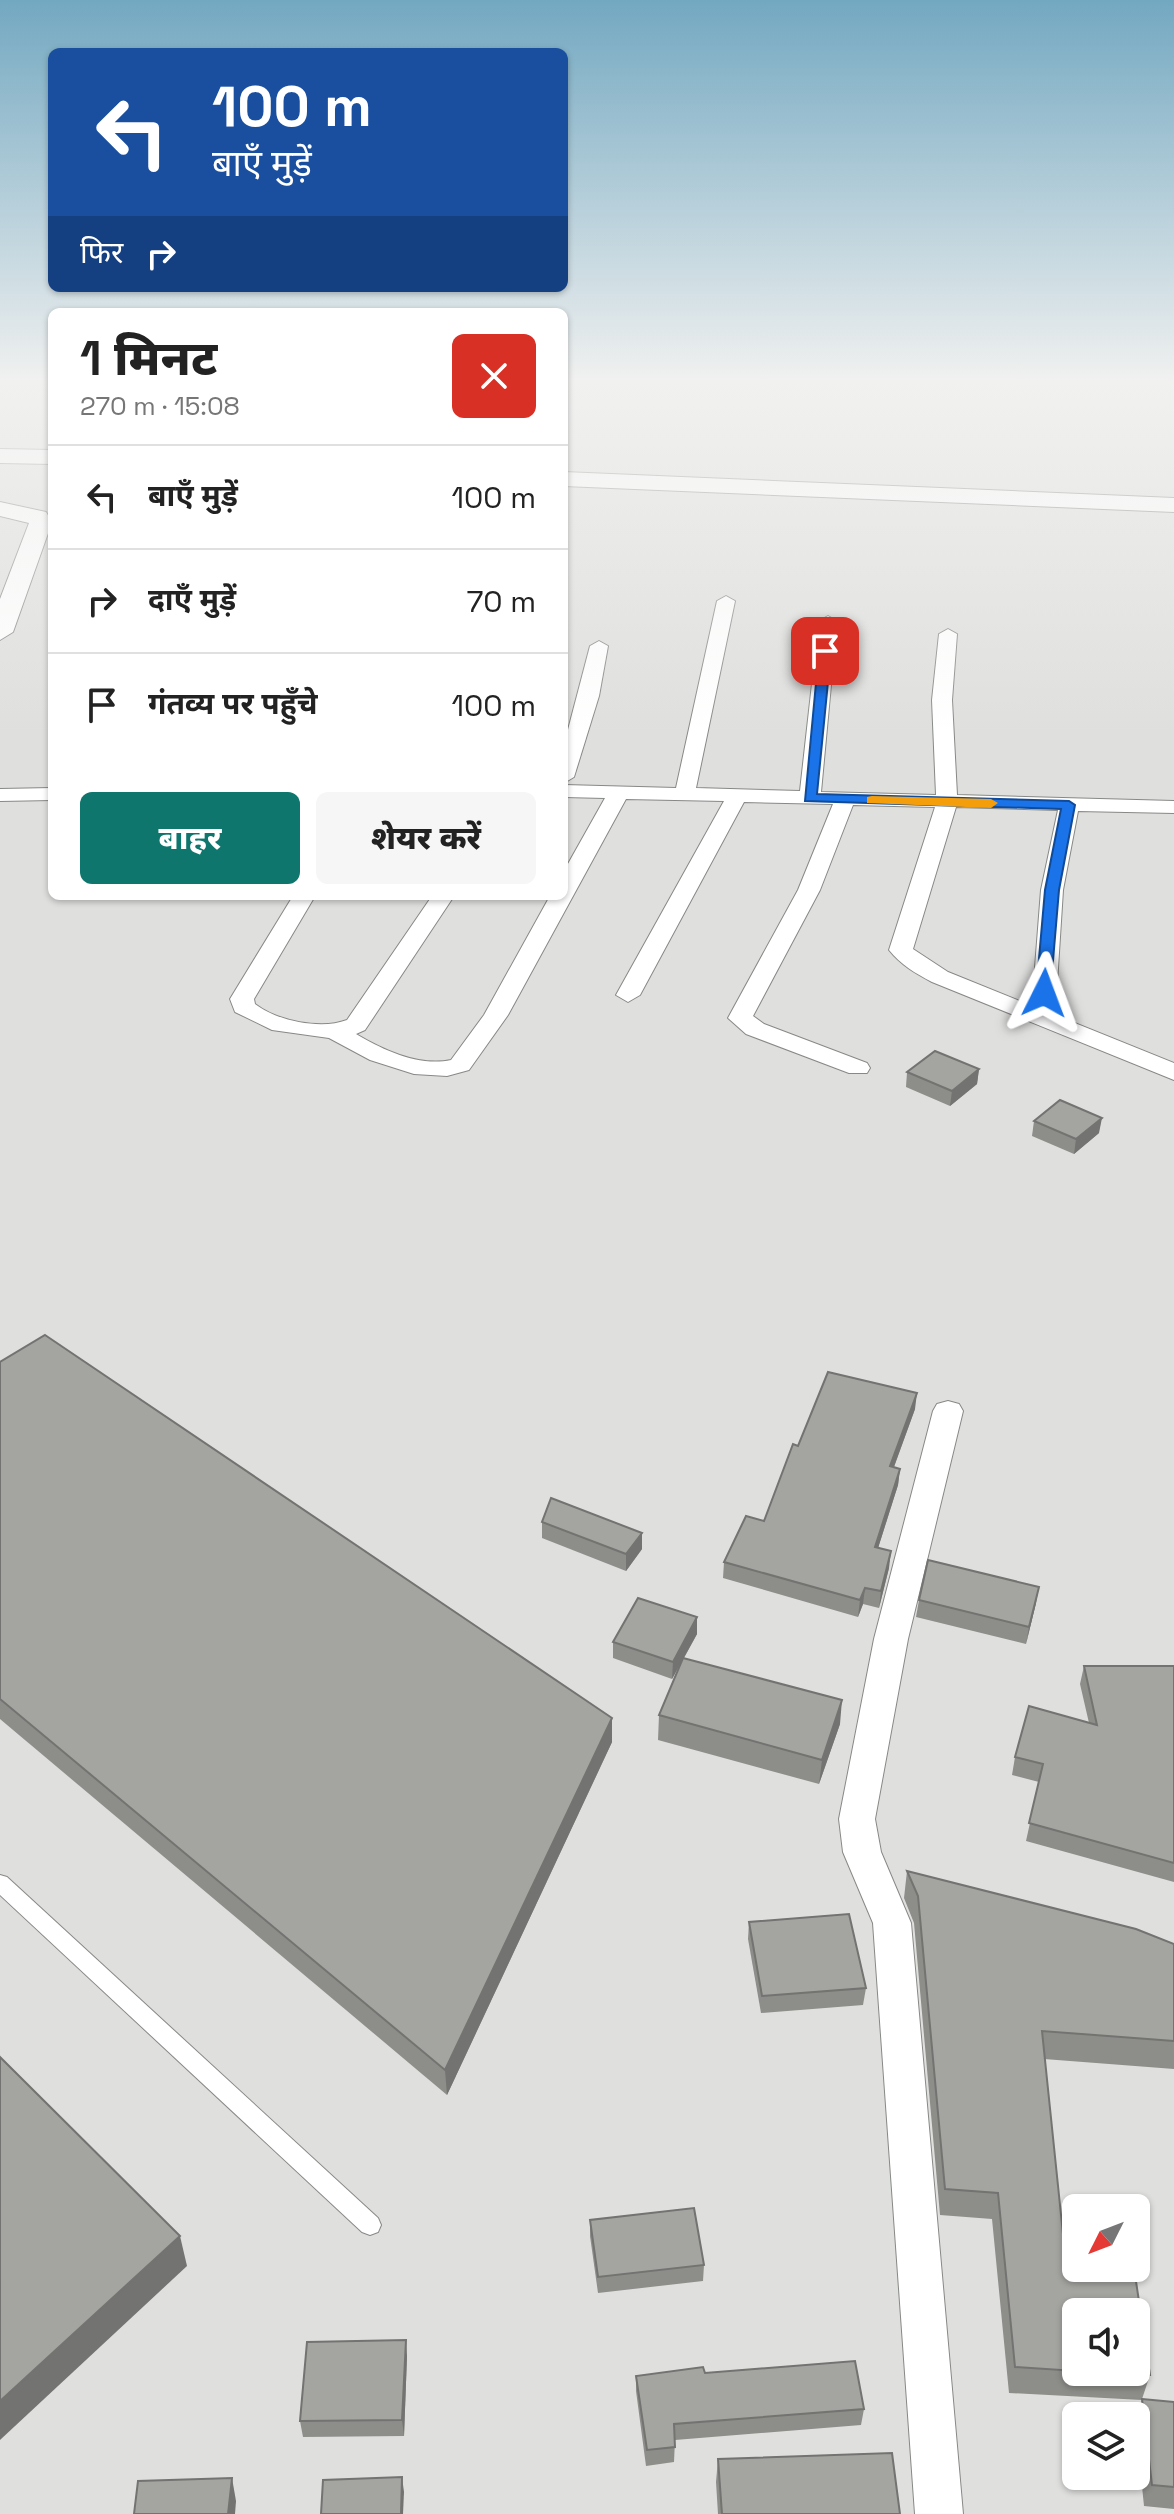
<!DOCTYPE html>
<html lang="hi">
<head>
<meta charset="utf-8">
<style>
  body { margin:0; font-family:"Space Grotesk","Noto Sans Devanagari",sans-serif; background:#f6f6f6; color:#222; height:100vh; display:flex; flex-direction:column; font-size:30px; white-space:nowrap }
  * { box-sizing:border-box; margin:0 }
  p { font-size:26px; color:#767676 }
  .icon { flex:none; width:44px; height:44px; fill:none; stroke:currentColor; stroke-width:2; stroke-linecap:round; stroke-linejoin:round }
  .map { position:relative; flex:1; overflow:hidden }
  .side { position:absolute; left:48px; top:308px; width:520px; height:592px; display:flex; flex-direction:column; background:#fff; border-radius:12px; box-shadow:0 2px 6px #0004 }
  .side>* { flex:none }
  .top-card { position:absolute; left:48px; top:48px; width:520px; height:244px; border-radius:12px; box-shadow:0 2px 6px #0004; background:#1a4fa0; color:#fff; overflow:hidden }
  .needle { width:52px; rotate:228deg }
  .controls { position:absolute; left:1062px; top:2194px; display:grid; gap:16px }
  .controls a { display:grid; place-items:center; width:88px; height:88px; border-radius:12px; background:#fff; box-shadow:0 2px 6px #0004; font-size:40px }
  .pin { position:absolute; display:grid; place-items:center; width:68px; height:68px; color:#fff; margin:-34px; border-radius:16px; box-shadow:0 4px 12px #0006 }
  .me { position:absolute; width:88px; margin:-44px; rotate:3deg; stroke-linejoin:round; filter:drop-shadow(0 0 6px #0008) }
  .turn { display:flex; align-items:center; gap:28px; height:168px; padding:0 32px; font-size:36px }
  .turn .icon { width:104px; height:104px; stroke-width:2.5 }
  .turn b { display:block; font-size:56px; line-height:68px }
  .then { display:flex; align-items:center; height:76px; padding:0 32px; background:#0003; gap:16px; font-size:30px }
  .round { display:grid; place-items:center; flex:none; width:84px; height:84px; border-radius:12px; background:#f6f6f6 }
  .summary { display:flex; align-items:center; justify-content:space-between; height:136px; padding:0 32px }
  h1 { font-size:48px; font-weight:800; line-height:60px }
  .action { display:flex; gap:16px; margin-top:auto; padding:16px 32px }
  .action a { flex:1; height:92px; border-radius:12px; background:#0f766e; color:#fff; font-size:32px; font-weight:800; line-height:92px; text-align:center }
  .action a+a { background:#f6f6f6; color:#222 }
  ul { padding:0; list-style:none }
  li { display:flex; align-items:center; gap:24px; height:104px; padding:0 32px; border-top:2px solid #e0e0e0 }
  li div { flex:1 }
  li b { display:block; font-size:30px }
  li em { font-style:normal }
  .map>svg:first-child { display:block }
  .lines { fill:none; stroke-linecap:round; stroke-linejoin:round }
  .lane-casing { stroke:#878986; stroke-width:2 }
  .street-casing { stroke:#878986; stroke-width:2 }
  .secondary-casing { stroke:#878986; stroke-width:2 }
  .lane { fill:#fff; fill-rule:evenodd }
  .street { fill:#fff; fill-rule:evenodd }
  .secondary { fill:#fff; fill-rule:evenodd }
  .wall { fill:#8d8d8a; fill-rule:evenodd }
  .shaded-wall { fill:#737371 }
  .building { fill:#a4a4a1; stroke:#737371; stroke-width:2 }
  .route { fill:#1a73e8; stroke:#114b97; stroke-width:2 }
  .slow { fill:#f59e0b }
</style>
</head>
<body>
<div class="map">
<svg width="1174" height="2514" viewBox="0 0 1174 2514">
  <rect width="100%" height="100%" fill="#dfe0de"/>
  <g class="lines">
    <g class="lane-casing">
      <path id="lane" d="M0,1875L7,1877L378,2218L381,2225L378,2232L370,2235L362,2232L0,1895Z"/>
    </g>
    <g class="street-casing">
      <g id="street">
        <path d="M726,596L735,601L696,788L800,791L819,621L828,616L837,621L821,792L936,795L932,700L939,634L948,629L957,634L952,700L957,795L1174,801V813L1078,811L1063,890L1055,1015L1174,1063V1080L932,982C915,973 901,965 889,950L935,807L853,805L820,890L753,1016L764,1024L867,1063L870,1068L867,1073H849L746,1034L728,1018L798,890L833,804L744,802L640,995L628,1002L616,995L724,801L626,799L508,1015L469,1070L447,1076L414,1074L370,1060L329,1038L272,1030L235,1012L230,999L293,896H315L254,999L255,1004C277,1021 321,1030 347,1020L432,896H454L365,1030L356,1034C383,1050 419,1067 451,1060L484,1015L550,896H564V871L605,798L564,797V785L676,788L717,601ZM956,807L1058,810L1041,890L1032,1006L948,972L913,949Z"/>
        <path d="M599,641L608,646L599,696L574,777L564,783V745L590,646Z"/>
        <path d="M52,788V800L0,801V789Z"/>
        <path d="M948,1401L959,1404L963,1411L908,1639L875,1819L881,1852L911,1923L963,2514H915L873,1923L843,1852L839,1819L874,1639L933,1411L937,1404Z"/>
      </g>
    </g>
    <g class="secondary-casing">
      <g id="secondary">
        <path d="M0,449L52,450V464L0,463Z"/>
        <path d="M564,472L1174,498V512L564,486Z"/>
        <path d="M0,502L46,512L52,522L13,632L0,640V599L29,523L0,516Z"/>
      </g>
    </g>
    <use href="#lane" class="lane"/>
    <use href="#street" class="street"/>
    <use href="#secondary" class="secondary"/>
  </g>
  <g class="wall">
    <path d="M979,1069L977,1084L950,1106L906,1087L907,1072Z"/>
    <path d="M1034,1121L1099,1133L1074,1154L1032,1136Z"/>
    <path d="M0,1362L612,1742L447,2095L0,1719Z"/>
    <path d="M915,1409L894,1467L900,1469L898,1485L878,1548L889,1568L879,1608L863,1604L858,1617L723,1578L724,1562L764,1521L798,1446Z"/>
    <path d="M542,1522L642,1533V1549L626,1571L542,1538Z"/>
    <path d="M919,1600L1036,1603L1026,1644L916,1617Z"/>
    <path d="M697,1617V1634L684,1658L840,1724L819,1784L658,1740L659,1715L680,1664L672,1679L613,1658V1642Z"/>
    <path d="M1084,1666H1174V1882L1026,1841L1039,1782L1012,1775L1015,1757L1089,1723L1080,1684Z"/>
    <path d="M907,1871L1174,1944V2069L1044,2059L1063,2234L1150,2375L1142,2399L1174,2402V2509L1144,2506L1136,2428V2418L1142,2400L1009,2393L992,2219L940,2215L914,1923L904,1898ZM1076,2312L1136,2372H1076Z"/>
    <path d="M749,1922L866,1988L863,2005L761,2013L748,1939Z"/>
    <path d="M590,2220L704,2265L703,2281L598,2293L590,2236Z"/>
    <path d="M407,2356L404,2436L303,2437L300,2421Z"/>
    <path d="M705,2373L864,2409L861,2425L675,2440L674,2462L646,2466L636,2391V2376Z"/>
    <path d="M718,2459L900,2514H718L716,2482Z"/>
  </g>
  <g class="shaded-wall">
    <path d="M979,1069L977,1084L950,1106L952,1091Z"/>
    <path d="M1102,1118L1099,1133L1074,1154L1076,1139Z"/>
    <path d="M917,1393L915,1409L888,1483L890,1466Z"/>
    <path d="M900,1469L898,1485L873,1564L875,1547Z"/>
    <path d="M642,1533V1549L626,1571V1554Z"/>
    <path d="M891,1551L889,1568L879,1608L881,1591Z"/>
    <path d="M1039,1587L1036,1603L1026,1644L1029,1627Z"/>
    <path d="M865,1588L863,1604L858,1617L860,1600Z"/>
    <path d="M697,1617V1634L672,1679L673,1662Z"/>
    <path d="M842,1700L840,1724L819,1784L822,1760Z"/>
    <path d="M612,1718V1742L447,2095L445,2070Z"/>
    <path d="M180,2236L187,2266L0,2440V2401Z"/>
    <path d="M406,2340L407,2356L404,2436L402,2420Z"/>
    <path d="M402,2477L404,2492L403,2514H401Z"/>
    <path d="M232,2478L236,2501L235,2514H228Z"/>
  </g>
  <g class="building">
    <path d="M935,1051L979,1069L952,1091L907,1072Z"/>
    <path d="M1060,1100L1102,1118L1076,1139L1034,1121Z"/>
    <path d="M45,1335L612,1718L445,2070L0,1699V1362Z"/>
    <path d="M828,1372L917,1393L890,1466L900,1469L875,1547L891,1551L881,1591L865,1588L860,1600L724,1562L746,1516L764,1521L793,1444L798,1446Z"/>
    <path d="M551,1498L642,1533L626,1554L542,1522Z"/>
    <path d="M928,1560L1039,1587L1029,1627L919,1600Z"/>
    <path d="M638,1598L697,1617L673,1662L613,1642Z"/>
    <path d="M683,1658L842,1700L822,1760L659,1715Z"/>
    <path d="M1084,1666H1174V1863L1029,1823L1043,1764L1015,1757L1029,1706L1097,1725Z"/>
    <path d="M907,1871L1136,1929L1174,1944V2041L1042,2031L1063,2234H1076V2268H1134L1150,2375L1094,2372H1136V2312H1076V2371L1015,2367L998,2193L945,2189L918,1896Z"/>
    <path d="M849,1914L866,1988L762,1996L749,1922Z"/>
    <path d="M0,2057L180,2236L0,2401Z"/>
    <path d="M694,2208L704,2265L598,2277L590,2220Z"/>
    <path d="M406,2340L402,2420L300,2421L307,2342Z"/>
    <path d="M855,2361L864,2409L674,2424L675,2447L647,2450L636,2376L703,2367L705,2373Z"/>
    <path d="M1142,2399L1174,2402V2487L1152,2485Z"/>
    <path d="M892,2453L900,2514H722L718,2459Z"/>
    <path d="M402,2477L401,2514H321L323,2480Z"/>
    <path d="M232,2478L228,2514H134L138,2481Z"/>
  </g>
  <linearGradient id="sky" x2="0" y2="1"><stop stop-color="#73a8c1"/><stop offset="0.52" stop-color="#f1f1f0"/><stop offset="1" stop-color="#f1f1f0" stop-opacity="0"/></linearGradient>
  <rect width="1174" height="734" fill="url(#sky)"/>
  <path class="route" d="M825,647L831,651L817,794L1069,801L1075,805L1059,890L1050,996L1036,993L1045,890L1061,809L805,801L819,651Z"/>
  <path class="slow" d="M872,796L991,799L998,803L991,808L867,803V797Z"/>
</svg>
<div class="controls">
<a><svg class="needle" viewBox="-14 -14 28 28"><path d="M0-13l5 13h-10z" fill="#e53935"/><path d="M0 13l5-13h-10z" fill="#767676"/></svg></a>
<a><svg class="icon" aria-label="sound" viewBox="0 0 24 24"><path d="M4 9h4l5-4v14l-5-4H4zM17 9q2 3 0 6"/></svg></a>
<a><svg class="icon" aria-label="layers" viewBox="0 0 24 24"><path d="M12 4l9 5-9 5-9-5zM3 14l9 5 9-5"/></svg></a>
</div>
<div class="pin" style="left:825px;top:651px;background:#d93025"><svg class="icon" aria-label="arrive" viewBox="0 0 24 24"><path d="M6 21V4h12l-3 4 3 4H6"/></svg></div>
<svg class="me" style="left:1044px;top:993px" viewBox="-20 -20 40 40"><path d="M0-17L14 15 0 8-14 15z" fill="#1a73e8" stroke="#fff" stroke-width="4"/></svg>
<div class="top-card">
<div class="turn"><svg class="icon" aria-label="left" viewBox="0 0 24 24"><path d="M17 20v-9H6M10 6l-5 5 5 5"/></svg><div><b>100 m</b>बाएँ मुड़ें</div></div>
<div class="then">फिर<svg class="icon" aria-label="right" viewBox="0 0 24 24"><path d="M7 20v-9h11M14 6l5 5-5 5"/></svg></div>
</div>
<section class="side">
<div class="summary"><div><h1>1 मिनट</h1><p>270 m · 15:08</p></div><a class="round" style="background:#d93025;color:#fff"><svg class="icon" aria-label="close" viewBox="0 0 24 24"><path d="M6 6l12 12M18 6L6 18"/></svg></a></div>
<ul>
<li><svg class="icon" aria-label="left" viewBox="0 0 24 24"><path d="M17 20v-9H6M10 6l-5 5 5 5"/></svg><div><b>बाएँ मुड़ें</b></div><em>100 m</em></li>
<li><svg class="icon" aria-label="right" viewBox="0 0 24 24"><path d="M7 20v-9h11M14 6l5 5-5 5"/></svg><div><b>दाएँ मुड़ें</b></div><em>70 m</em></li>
<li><svg class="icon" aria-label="arrive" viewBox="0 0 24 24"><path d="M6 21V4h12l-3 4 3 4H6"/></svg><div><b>गंतव्य पर पहुँचे</b></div><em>100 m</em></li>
</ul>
<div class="action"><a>बाहर</a><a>शेयर करें</a></div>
</section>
</div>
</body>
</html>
